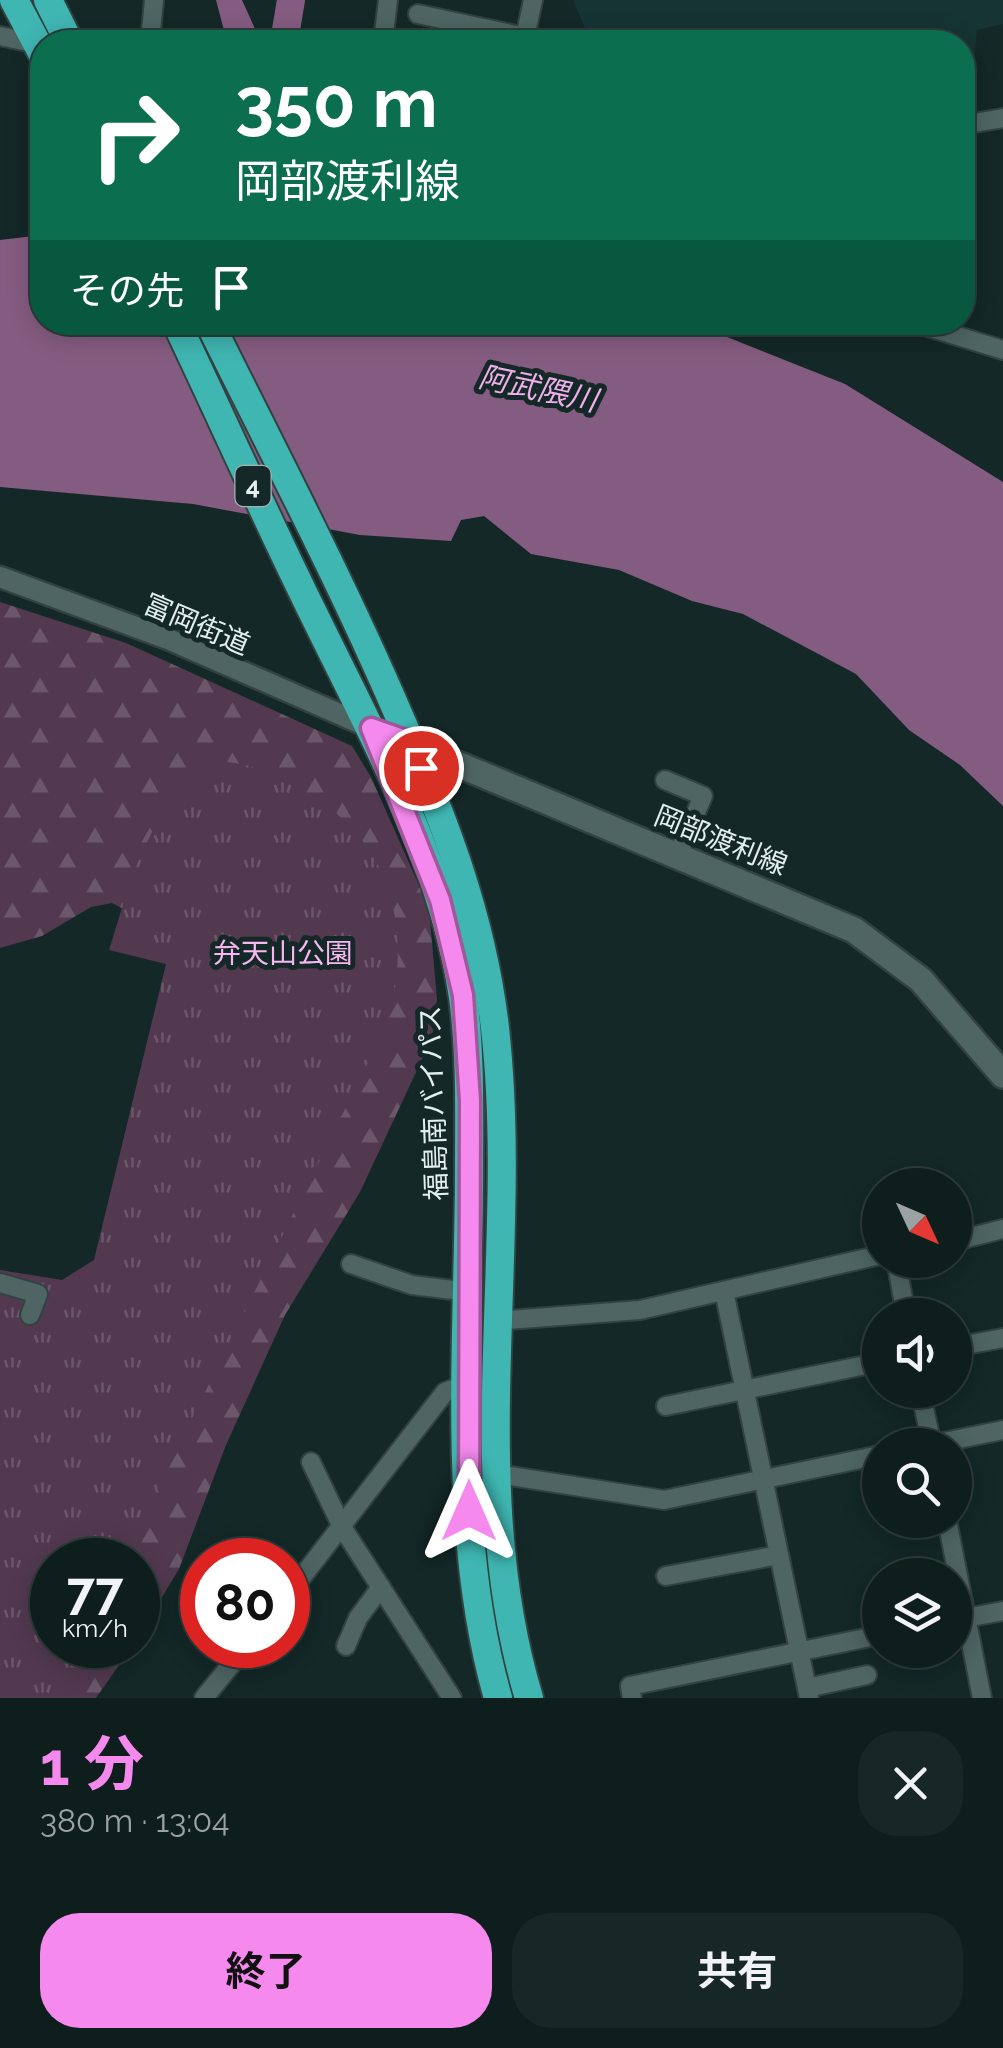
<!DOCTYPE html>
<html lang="ja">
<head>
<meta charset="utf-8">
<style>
  body { margin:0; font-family:Raleway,"Noto Sans JP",sans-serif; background:#172726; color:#f1f3f6; height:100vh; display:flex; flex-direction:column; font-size:38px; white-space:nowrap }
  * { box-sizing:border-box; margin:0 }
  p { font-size:32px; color:#9ba2a4 }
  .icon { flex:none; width:55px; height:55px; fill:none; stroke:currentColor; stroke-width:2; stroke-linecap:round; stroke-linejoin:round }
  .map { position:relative; height:1698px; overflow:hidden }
  .drawer { display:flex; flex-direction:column; background:#0e1e1d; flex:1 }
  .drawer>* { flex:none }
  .hud { position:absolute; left:30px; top:30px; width:945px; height:305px; border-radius:40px; box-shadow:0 5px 25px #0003,0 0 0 2px #2e3c3b; background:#0b6e4f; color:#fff; overflow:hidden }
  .needle { width:65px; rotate:134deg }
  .tools { position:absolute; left:862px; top:1168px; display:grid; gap:20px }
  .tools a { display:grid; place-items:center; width:110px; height:110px; border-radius:50%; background:#0e1e1d; box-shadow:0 5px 25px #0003,0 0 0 2px #2e3c3b; font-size:50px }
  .speed { position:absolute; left:30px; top:1538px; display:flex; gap:20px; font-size:50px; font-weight:700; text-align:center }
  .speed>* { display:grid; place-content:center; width:130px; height:130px; border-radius:50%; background:#0e1e1d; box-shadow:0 5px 25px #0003,0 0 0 2px #2e3c3b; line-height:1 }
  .speed small { font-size:25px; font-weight:400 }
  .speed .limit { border:15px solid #d22; background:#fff; color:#111 }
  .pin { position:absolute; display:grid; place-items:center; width:85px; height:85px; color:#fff; margin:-42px; border:5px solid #fff; border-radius:50%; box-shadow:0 2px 10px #0007 }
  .me { position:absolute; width:110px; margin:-55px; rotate:0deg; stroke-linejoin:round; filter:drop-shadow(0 0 8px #0008) }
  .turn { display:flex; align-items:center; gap:35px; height:210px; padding:0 40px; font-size:45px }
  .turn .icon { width:130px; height:130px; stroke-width:2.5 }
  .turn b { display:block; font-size:70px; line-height:85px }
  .then { display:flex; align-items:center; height:95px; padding:0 40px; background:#0003; gap:20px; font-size:38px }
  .round { display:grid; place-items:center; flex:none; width:105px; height:105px; border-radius:40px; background:#172726 }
  .summary { display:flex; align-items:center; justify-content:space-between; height:170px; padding:0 40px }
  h1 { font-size:60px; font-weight:700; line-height:75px; color:#f589ee }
  .cta { display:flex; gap:20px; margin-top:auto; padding:20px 40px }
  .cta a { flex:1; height:115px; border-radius:40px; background:#f589ee; color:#111; font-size:40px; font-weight:700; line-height:115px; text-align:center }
  .cta a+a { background:#172726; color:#f1f3f6 }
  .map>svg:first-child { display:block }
  .built { fill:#153433 }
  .forest { fill:url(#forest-firs) }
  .park { fill:url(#park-tufts) }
  .water { fill:#855c81 }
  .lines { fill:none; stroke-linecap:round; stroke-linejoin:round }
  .river { stroke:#855c81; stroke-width:28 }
  .minor-casing { stroke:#324241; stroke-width:22 }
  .tertiary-casing { stroke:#324241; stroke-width:25 }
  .secondary-casing { stroke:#324241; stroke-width:30 }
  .trunk-casing { stroke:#324241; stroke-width:32 }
  .minor { stroke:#4e6563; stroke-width:18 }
  .tertiary { stroke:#4e6563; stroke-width:20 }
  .secondary { stroke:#4e6563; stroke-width:25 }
  .trunk { stroke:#3fb6b2; stroke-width:28 }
  .route-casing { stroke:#9f599b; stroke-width:25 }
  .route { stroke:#f589ee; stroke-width:18 }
  .labels { text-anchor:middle; stroke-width:10; stroke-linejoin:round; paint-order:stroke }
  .shield { fill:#132827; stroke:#a5b3b2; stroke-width:2.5 }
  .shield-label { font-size:25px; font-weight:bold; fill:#e3efee }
  .street-label { font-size:28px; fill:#e3efee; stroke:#132827 }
  .park-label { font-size:28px; fill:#f7b7f1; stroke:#132827 }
  .water-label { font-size:30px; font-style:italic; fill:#eeaee8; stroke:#132827 }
</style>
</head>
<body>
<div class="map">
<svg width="1003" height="1698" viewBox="0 0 1003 1698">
  <defs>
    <pattern id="forest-firs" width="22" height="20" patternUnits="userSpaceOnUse" patternTransform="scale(2.5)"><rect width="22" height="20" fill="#523950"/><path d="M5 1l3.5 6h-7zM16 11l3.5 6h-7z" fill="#6b566a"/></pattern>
    <pattern id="park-tufts" width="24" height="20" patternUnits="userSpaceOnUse" patternTransform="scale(2.5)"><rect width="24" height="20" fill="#523950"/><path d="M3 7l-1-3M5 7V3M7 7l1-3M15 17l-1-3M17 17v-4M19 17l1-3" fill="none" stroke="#6b566a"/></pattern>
  </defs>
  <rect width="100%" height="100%" fill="#132827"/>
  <path class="built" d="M573,0H1003V24L977,30L972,82L963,83L962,42H591Z"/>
  <path class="forest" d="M0,602L126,643L352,746L371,777L429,908L437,1000L432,1038L360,1192L285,1315L226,1445L179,1569L138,1637V1560H52V1645H133L96,1698H0L99,1289L202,986L152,924L112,903L91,907L42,936L0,948Z"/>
  <path class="park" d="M217,761C250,763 275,773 303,790C392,841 413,927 388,1022L122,1560H52V1645H81L55,1698H0V1270L62,1280L94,1260L166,964L109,950L134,869L174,787Z"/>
  <g class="water">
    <path d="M216,0H242L261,42H227Z"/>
    <path d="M42,235V322L692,323L845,384L1003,482V806L960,765L909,730L856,674L743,614L692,601L619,570L531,554L484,516L461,520L451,541L360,535L193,504L0,487V240Z"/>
  </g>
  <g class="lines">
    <path class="river" d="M284,42L291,0"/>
    <g class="minor-casing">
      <g id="minor">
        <path d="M418,14L525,37"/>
        <path d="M0,36L38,44"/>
        <path d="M108,40L115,42"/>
        <path d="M150,42L154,0"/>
        <path d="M383,42L388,0"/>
        <path d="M524,42L533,0"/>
        <path d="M962,125L1003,118"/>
        <path d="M912,322L1003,350"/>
        <path d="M665,780L703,796L678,854"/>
        <path d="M955,1241L1003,1229"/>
        <path d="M896,1260L906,1315"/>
        <path d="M351,1264L412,1285L469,1292"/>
        <path d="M0,1283L38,1294L30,1315"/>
        <path d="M724,1291L809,1698"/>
        <path d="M496,1321L640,1310L880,1255"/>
        <path d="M955,1347L1003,1338"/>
        <path d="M920,1390L932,1445"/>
        <path d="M666,1406L880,1362"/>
        <path d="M929,1445L1003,1430"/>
        <path d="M311,1462L342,1527L452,1698"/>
        <path d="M497,1474L664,1500L880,1455"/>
        <path d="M947,1520L982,1698"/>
        <path d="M666,1576L779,1555"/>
        <path d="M288,1595L445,1392L469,1383"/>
        <path d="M955,1620L1003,1611"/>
        <path d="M346,1646L358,1618L381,1587"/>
        <path d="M807,1688L867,1675"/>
        <path d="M204,1698L247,1645"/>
        <path d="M632,1698L630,1686L880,1635"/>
      </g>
    </g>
    <g class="tertiary-casing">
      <path id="tertiary" d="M0,577L168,639L371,728"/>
    </g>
    <g class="secondary-casing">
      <path id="secondary" d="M371,728L854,930L921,980L1003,1075"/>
    </g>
    <g class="trunk-casing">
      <g id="trunk">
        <path d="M14,0L42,53"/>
        <path d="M48,0L69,42"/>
        <path d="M176,322C223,421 267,520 315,617C374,738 443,862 463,997C471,1057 469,1118 469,1178C468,1348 451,1535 498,1698"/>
        <path d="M209,322C273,451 340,579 397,711C442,814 482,915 495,1028C520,1251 463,1479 529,1698"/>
      </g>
    </g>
    <use href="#minor" class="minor"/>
    <use href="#tertiary" class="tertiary"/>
    <use href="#secondary" class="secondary"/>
    <use href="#trunk" class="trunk"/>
  </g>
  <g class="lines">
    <g class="route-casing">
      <path id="route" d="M421,768L411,742L371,728L440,900L463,995L470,1101L469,1511"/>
    </g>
    <use href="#route" class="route"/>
  </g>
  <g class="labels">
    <rect class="shield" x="235.5" y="466" width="35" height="40" rx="8"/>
    <g class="shield-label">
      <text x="253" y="495">4</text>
    </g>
    <g class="street-label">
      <text transform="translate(197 624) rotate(23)" y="10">富岡街道</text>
      <text transform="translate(721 840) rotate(22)" y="10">岡部渡利線</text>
      <text transform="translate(433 1103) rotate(-92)" y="10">福島南バイパス</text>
    </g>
    <g class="park-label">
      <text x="283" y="963">弁天山公園</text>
    </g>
    <g class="water-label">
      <text transform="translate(538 389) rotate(12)" y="10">阿武隈川</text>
    </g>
  </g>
</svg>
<div class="tools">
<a><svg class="needle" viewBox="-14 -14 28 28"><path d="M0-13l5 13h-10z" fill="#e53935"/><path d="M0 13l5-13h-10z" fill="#9ba2a4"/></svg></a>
<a><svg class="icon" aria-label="sound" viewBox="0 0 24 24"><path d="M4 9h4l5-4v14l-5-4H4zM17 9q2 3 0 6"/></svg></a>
<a><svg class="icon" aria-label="search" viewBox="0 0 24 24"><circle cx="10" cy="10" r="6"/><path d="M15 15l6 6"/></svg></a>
<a><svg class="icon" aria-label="layers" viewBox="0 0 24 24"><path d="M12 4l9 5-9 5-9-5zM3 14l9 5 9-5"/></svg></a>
</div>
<div class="speed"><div>77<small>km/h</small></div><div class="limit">80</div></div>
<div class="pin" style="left:421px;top:768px;background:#d93025"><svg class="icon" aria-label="arrive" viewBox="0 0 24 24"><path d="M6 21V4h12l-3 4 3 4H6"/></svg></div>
<svg class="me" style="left:469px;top:1511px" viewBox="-20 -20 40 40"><path d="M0-17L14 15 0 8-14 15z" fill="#f589ee" stroke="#fff" stroke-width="4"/></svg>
<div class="hud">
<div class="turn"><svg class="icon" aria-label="right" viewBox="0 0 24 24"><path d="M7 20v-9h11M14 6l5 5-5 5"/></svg><div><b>350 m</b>岡部渡利線</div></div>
<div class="then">その先<svg class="icon" aria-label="arrive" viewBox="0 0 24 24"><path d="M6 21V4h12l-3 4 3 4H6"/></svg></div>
</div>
</div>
<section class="drawer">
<div class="summary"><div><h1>1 分</h1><p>380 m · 13:04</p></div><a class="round"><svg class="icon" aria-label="close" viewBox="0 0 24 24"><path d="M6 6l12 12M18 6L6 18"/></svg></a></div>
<div class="cta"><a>終了</a><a>共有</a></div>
</section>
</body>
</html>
